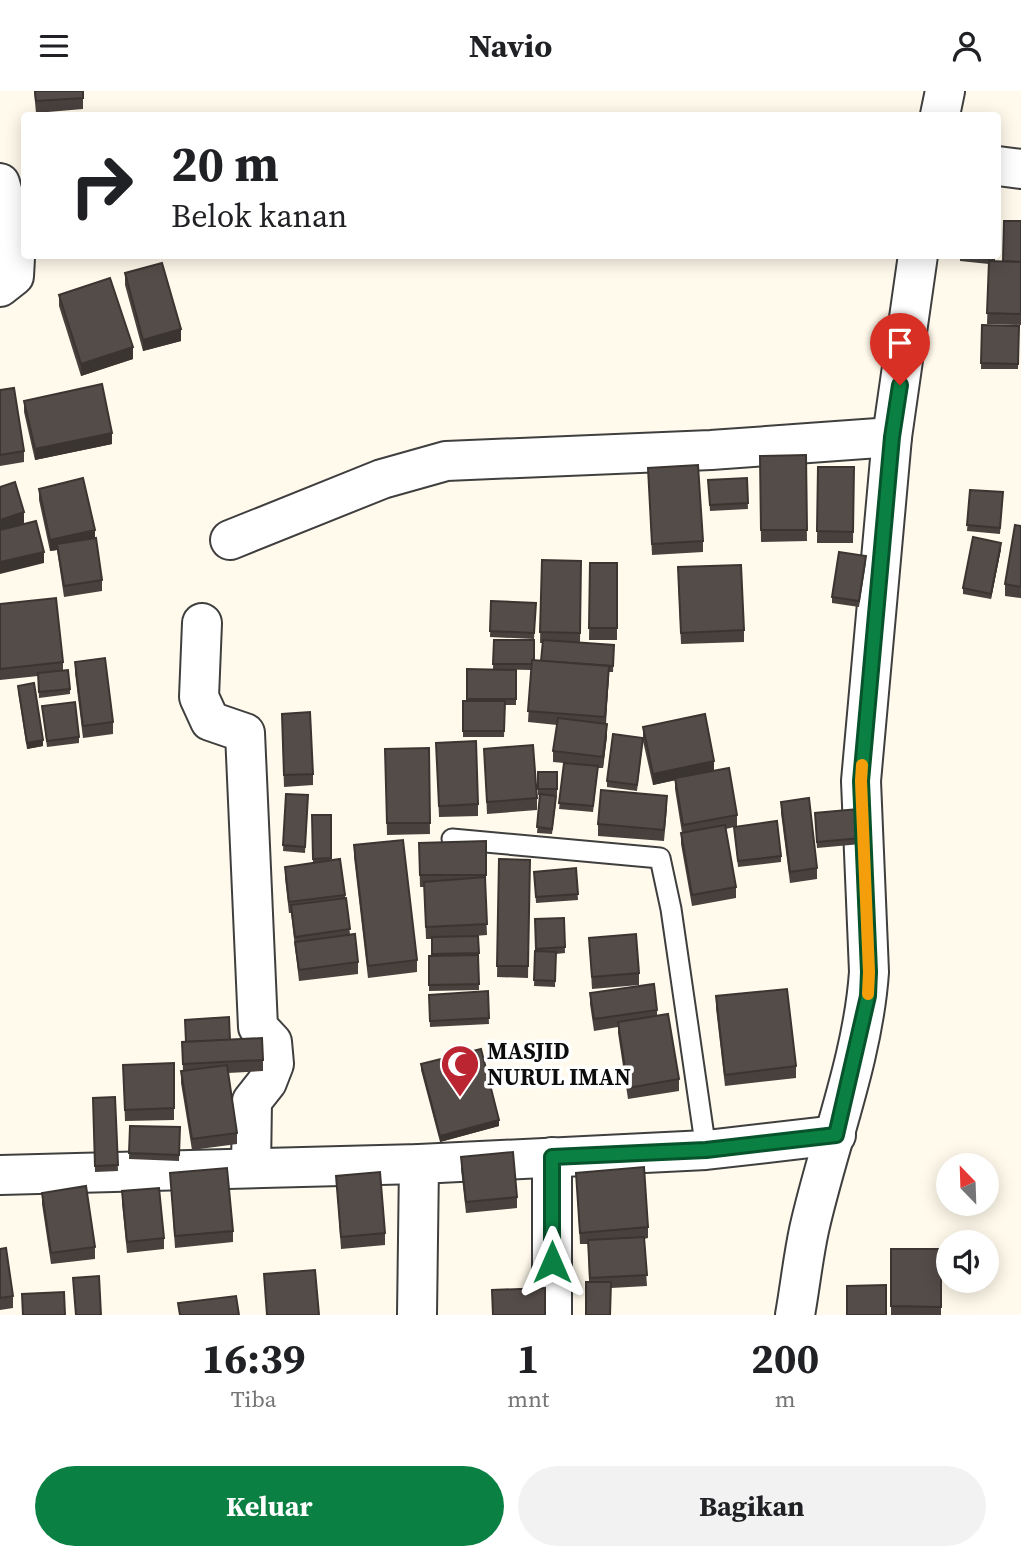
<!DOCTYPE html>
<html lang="id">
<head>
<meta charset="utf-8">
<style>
  body { margin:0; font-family:"Source Serif 4",serif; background:#f2f2f2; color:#202124; height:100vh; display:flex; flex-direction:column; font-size:26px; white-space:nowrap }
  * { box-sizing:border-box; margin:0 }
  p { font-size:23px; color:#757577 }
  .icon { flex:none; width:38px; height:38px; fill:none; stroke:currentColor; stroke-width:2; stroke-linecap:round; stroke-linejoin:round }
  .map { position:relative; height:1224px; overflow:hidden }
  .side { display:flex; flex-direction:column; background:#fff; flex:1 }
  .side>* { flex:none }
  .top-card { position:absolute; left:21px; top:21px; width:980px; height:147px; border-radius:7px; box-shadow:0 4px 18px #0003; background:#fff; color:#202124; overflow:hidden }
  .needle { width:46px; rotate:337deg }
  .fabs { position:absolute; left:936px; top:1062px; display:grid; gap:14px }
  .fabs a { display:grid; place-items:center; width:63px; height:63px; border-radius:50%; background:#fff; box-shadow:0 4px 18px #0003; font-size:35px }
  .pin { position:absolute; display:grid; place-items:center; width:60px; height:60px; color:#fff; margin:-72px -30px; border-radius:50% 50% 50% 0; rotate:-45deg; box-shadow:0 0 7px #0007 }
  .pin .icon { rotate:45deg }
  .me { position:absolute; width:77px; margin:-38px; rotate:0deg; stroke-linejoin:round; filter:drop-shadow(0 0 5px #0008) }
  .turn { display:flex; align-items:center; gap:24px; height:147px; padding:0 35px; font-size:32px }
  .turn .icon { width:91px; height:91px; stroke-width:2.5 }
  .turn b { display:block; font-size:49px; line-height:60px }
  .eta { display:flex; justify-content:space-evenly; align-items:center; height:119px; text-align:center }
  .eta b { font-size:42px; font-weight:700; line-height:49px }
  .primary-button { display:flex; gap:14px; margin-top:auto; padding:14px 35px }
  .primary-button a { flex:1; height:80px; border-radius:42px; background:#0b8043; color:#fff; font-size:28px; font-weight:700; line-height:80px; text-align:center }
  .primary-button a+a { background:#f2f2f2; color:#202124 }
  header { display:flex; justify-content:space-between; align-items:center; height:91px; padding:0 35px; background:#fff; font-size:32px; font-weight:700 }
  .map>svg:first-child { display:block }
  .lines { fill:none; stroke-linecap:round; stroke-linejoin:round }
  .lane-casing { stroke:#3f3f3f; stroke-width:23 }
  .street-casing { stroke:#3f3f3f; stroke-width:42 }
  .lane { stroke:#fff; stroke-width:19 }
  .street { stroke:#fff; stroke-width:38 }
  .wall { fill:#48413e }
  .shaded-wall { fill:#3b3532 }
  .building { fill:#544c48; stroke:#3b3532; stroke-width:2 }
  .route-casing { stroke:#07532c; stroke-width:18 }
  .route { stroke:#0b8043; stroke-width:12 }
  .slow { stroke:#f59e0b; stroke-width:12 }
  .labels { text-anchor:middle; stroke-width:7; stroke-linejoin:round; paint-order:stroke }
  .poi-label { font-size:23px; font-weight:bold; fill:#0c0c0c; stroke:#fff; text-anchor:start }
</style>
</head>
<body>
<header><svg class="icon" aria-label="menu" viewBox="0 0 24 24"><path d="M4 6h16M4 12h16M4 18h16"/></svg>Navio<svg class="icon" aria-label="person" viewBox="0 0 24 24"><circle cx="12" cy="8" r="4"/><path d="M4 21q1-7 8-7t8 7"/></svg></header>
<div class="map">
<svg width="1021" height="1224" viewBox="0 0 1021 1224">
  <rect width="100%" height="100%" fill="#fffaeb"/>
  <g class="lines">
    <g class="lane-casing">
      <path id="lane" d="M452,748L660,767L671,818L706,1059"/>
    </g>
    <g class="street-casing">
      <g id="street">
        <path d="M940,24L945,0"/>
        <path d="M998,75L1021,78"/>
        <path d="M0,92L16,149L14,185L0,196"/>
        <path d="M230,449L382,388L446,370L711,359L892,346"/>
        <path d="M202,532L199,606L210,630L245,642L258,936L272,951L274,973L267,991L252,1010L251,1077"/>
        <path d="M0,1084L419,1073L706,1059L836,1044"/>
        <path d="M417,1224L419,1073"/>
        <path d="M552,1224V1066"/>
        <path d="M795,1224C800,1196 803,1167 809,1139C828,1054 863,968 869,881L861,690L892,346L918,164"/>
      </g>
    </g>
    <use href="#lane" class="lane"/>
    <use href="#street" class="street"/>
  </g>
  <g class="wall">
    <path d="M34,0H83V18L36,22Z"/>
    <path d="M1021,130V234L987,233L989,173L960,170V164H995V170H1003Z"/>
    <path d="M125,182L181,250L143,260L125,194Z"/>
    <path d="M59,204L133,268L81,285L59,215Z"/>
    <path d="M982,234L1019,235L1018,278H981Z"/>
    <path d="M0,299L24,360V371L0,375Z"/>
    <path d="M24,310L112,353L35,369L24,321Z"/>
    <path d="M806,364L807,450L761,451L760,365Z"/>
    <path d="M818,376H854L853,452H817Z"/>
    <path d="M648,377L703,450V461L652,464Z"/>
    <path d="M747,387L748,418L710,420L708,389Z"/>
    <path d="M39,398L95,447L102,489V500L64,506L57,459L50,460L39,409Z"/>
    <path d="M970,399L1003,401L1000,443L967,440Z"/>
    <path d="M1021,435V507L1005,505V493Z"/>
    <path d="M1001,458L991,508L963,503V497Z"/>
    <path d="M542,469L581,470L580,552L614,554L613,581H609L606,633L607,645L603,677H598L593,721L559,718L564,672L553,671V660L557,634L528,631L531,579L493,578L494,549L534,570H541L543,552H540Z"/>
    <path d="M866,471L859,516L832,512V506Z"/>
    <path d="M590,472H617V549H589Z"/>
    <path d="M678,488L744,539V551L681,553Z"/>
    <path d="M491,510L536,512L534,548L490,546Z"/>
    <path d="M0,513L63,571V579L70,598V603L39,607L38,585L0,589Z"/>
    <path d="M75,571L113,631V643L83,647L75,582Z"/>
    <path d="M467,578L516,579V614H505L504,646H463V610H467Z"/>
    <path d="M18,595L43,655L27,658L18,600Z"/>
    <path d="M42,615L79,646V652L47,656Z"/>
    <path d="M282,634L313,683V694L284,696Z"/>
    <path d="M643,636L714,680L737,724V735L781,765V771L738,776L734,736L726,738L736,796V807L692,815L681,753V742H682L675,698V689L653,694L643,650L637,700L607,696V690L643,647Z"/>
    <path d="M436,652L478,713V725L439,726Z"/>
    <path d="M429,657L430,743L387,744L385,658Z"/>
    <path d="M484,658L537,707V719L487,723Z"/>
    <path d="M538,681H557V704H551L556,711L552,743L537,742L540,704H538Z"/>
    <path d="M286,703L308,704L305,762L283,760Z"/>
    <path d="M781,711L817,777V788L790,792L781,722Z"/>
    <path d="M667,717L664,750L598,745V733Z"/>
    <path d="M312,724H331V770L345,804L350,843L358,871V883L299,890L291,822H289L285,787V776L313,772Z"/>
    <path d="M815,728L861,747V753L817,757Z"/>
    <path d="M486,750V795H485L487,844L474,845H478L479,899L429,900V865H432V848H426L424,796H420L419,752Z"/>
    <path d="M354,754L417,869V881L368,887L354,766Z"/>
    <path d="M499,768L530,769L528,887L497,886Z"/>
    <path d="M576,777L578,809L536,812L534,781Z"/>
    <path d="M564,827L565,862L556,863L555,896L534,895L535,860H536L535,828Z"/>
    <path d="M589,847L639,882V894L592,898Z"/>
    <path d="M488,900L489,933L430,936L429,904Z"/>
    <path d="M590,902L657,919V924L679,988V1000L628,1008L618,942V936L594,940L590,913Z"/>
    <path d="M716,905L796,975V987L725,995L716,917Z"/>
    <path d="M230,949L263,969V980L228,982L237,1042V1053L192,1059L181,992V980H183L182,951Z"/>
    <path d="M174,972V1029L125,1030L123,974Z"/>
    <path d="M421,973L499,1035L440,1051L421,979Z"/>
    <path d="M115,1006L118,1080L95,1081L93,1007Z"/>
    <path d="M130,1035L180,1036L179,1070L129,1068Z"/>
    <path d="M461,1066L517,1106V1117L466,1122L461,1078Z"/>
    <path d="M170,1082L233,1140V1151L175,1157Z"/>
    <path d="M576,1082L648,1136V1147L644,1148L647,1195L611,1197L589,1191L588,1153H580Z"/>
    <path d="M336,1085L385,1142V1154L341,1158Z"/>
    <path d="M122,1100L164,1147V1158L127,1162L122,1112Z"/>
    <path d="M42,1102L95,1156V1168L51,1173L42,1113Z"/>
    <path d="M0,1158L13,1205V1217L0,1219Z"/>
    <rect x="891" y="1158" width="50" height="66"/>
  </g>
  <g class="shaded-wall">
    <path d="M181,238V250L143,260V249Z"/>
    <path d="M133,256V268L81,285V273Z"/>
    <path d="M112,342V353L35,369V358Z"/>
    <path d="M24,421V433L0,440V429Z"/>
    <path d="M95,439V450L57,453V459L50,460V449Z"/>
    <path d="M1001,452V458L991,508V503Z"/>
    <path d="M44,461V472L0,483V471Z"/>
    <path d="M609,575V587L605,637V626Z"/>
    <path d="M607,633V645L603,677V666Z"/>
    <path d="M43,649V655L27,658V652Z"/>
    <path d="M714,670V681L653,694V683Z"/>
    <path d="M499,1029V1035L440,1051V1045Z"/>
  </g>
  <g class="building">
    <path d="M35,0H83V7L36,10Z"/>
    <path d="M1004,130H1021V171L1003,170Z"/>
    <path d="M960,164H995L994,168Z"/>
    <path d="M989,170L1021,171V223L987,222Z"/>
    <path d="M162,172L181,238L143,249L125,182Z"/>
    <path d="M110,187L133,256L81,273L59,204Z"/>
    <path d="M982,234L1019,235L1018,273L981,272Z"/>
    <path d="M102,293L112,342L35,358L24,310Z"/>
    <path d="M14,297L24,360L0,364V299Z"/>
    <path d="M806,364L807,439H761L760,365Z"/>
    <path d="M698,374L703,450L652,453L648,377Z"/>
    <path d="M818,376H854L853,441L817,440Z"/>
    <path d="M83,387L95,439L50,449L39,398Z"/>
    <path d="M747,387L748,412L710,414L708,389Z"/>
    <path d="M15,391L24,421L0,429V396Z"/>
    <path d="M970,399L1003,401L1000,437L967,434Z"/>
    <path d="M36,430L44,461L0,471V439Z"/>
    <path d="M1015,434L1021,435V496L1005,493Z"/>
    <path d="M973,446L1001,452L991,503L963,497Z"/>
    <path d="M96,447L102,489L64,495L57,453Z"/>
    <path d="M839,461L866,465L859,510L832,506Z"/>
    <path d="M542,469L581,470L580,542L540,541Z"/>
    <path d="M590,472H617V537H589Z"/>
    <path d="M741,474L744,539L681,542L678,476Z"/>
    <path d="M56,507L63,571L0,578V513Z"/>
    <path d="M491,510L536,512L534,542L490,540Z"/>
    <path d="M494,549H534V570L532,569V573H493Z"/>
    <path d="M543,549L614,554L613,575L541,570Z"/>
    <path d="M105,567L113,631L83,635L75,571Z"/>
    <path d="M532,569L609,575L605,626L528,620Z"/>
    <path d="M467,578L516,579V608H467Z"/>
    <path d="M68,579L70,598L39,601L38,582Z"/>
    <path d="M34,592L43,649L27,652L18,595Z"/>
    <path d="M463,610H505L504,640H463Z"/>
    <path d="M75,611L79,646L47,650L42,615Z"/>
    <path d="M310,621L313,683L284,684L282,623Z"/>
    <path d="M705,623L714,670L653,683L643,636Z"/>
    <path d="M558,627L607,633L603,666L553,660Z"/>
    <path d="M613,643L643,647L637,694L607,690Z"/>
    <path d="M476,650L478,713L439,715L436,652Z"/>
    <path d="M533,654L537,707L487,711L484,658Z"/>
    <path d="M429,657L430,732H387L385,658Z"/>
    <path d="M564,672L598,675L593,715L559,712Z"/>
    <path d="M729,677L737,724L683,734L675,687Z"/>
    <rect x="538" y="681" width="19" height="17"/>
    <path d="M601,699L667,705L664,739L598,733Z"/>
    <path d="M286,703L308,704L305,756L283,754Z"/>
    <path d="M540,703L556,705L552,738L537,736Z"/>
    <path d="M809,707L817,777L790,781L781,711Z"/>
    <path d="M858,718L861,747L817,751L815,722Z"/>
    <path d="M312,724H331V767L313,768Z"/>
    <path d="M777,730L781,765L738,770L734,736Z"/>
    <path d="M725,734L736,796L692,804L681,742Z"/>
    <path d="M403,749L417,869L368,875L354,754Z"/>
    <path d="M486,750V784H420L419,752Z"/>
    <path d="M340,768L345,804L289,811L285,776Z"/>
    <path d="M499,768L530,769L528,875H497Z"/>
    <path d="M576,777L578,803L536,806L534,781Z"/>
    <path d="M485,786L487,833L426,836L424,791Z"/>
    <path d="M346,807L350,838L295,846L291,814Z"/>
    <path d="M564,827L565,856L536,858L535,828Z"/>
    <path d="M355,843L358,871L299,879L295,851Z"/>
    <path d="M636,843L639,882L592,886L589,847Z"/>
    <path d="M478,845L479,862L432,863V846Z"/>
    <path d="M535,860L556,861L555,890L534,889Z"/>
    <path d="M478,864L479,893L429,894V865Z"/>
    <path d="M654,893L657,919L594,928L590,902Z"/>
    <path d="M787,898L796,975L725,984L716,905Z"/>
    <path d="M488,900L489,927L430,930L429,904Z"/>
    <path d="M668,923L679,988L628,997L618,931Z"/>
    <path d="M229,926L230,949L186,951L185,929Z"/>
    <path d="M262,947L263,969L183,973L182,951Z"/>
    <path d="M481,958L499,1029L440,1045L421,973Z"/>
    <path d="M174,972V1017L125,1019L123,974Z"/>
    <path d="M227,974L237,1042L192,1048L181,980Z"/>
    <path d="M115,1006L118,1074L95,1075L93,1007Z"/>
    <path d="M130,1035L180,1036L179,1064L129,1062Z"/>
    <path d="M513,1061L517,1106L466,1111L461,1066Z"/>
    <path d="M644,1076L648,1136L580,1142L576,1082Z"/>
    <path d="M227,1077L233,1140L175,1145L170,1082Z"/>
    <path d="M380,1081L385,1142L341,1146L336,1085Z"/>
    <path d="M86,1095L95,1156L51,1162L42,1102Z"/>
    <path d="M159,1097L164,1147L127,1151L122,1100Z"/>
    <path d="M644,1146L647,1184L590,1187L588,1149Z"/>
    <path d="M6,1157L13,1205L0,1207V1158Z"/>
    <path d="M891,1158H941V1216L891,1215Z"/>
    <path d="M315,1179L319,1224H267L264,1183Z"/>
    <path d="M99,1185L101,1224H76L73,1187Z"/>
    <path d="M586,1191H611L610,1224H586Z"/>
    <path d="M886,1194V1224H847V1195Z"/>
    <path d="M545,1197V1224H493L492,1199Z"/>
    <path d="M64,1201L65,1224H23L22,1203Z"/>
    <path d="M236,1205L239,1224H180L178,1212Z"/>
  </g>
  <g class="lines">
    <g class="route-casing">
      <path id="route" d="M552,1171V1066L706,1059L836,1044L868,905L869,881L861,690L892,346L900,294"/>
    </g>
    <use href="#route" class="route"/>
    <path class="slow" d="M862,674L861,690L869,881L868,903"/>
  </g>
  <defs>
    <g id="mosque-pin" transform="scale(2.0125)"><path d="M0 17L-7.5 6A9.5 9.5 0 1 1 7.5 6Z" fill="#bb2531" stroke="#fff"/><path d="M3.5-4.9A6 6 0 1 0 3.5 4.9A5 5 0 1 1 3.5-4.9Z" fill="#fff"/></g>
  </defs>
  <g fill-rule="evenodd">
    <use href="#mosque-pin" x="460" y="973"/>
  </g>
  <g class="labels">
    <g class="poi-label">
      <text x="487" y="968">MASJID<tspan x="487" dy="26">NURUL IMAN</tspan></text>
    </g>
  </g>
</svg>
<div class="fabs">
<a><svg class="needle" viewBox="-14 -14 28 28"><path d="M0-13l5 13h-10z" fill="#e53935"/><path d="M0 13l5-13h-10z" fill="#757577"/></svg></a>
<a><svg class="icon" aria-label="sound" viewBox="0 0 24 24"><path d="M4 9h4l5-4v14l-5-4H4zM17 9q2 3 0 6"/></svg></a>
</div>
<div class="pin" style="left:900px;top:294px;background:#d93025"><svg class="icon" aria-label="arrive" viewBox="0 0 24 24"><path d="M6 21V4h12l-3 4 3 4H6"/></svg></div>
<svg class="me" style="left:552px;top:1171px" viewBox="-20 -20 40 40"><path d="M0-17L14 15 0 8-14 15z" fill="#0b8043" stroke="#fff" stroke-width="4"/></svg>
<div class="top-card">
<div class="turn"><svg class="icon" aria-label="right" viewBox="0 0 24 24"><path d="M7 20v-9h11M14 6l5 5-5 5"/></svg><div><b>20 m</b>Belok kanan</div></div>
</div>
</div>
<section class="side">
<div class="eta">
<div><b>16:39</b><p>Tiba</p></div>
<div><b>1</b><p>mnt</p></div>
<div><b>200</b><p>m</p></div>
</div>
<div class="primary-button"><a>Keluar</a><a>Bagikan</a></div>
</section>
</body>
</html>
